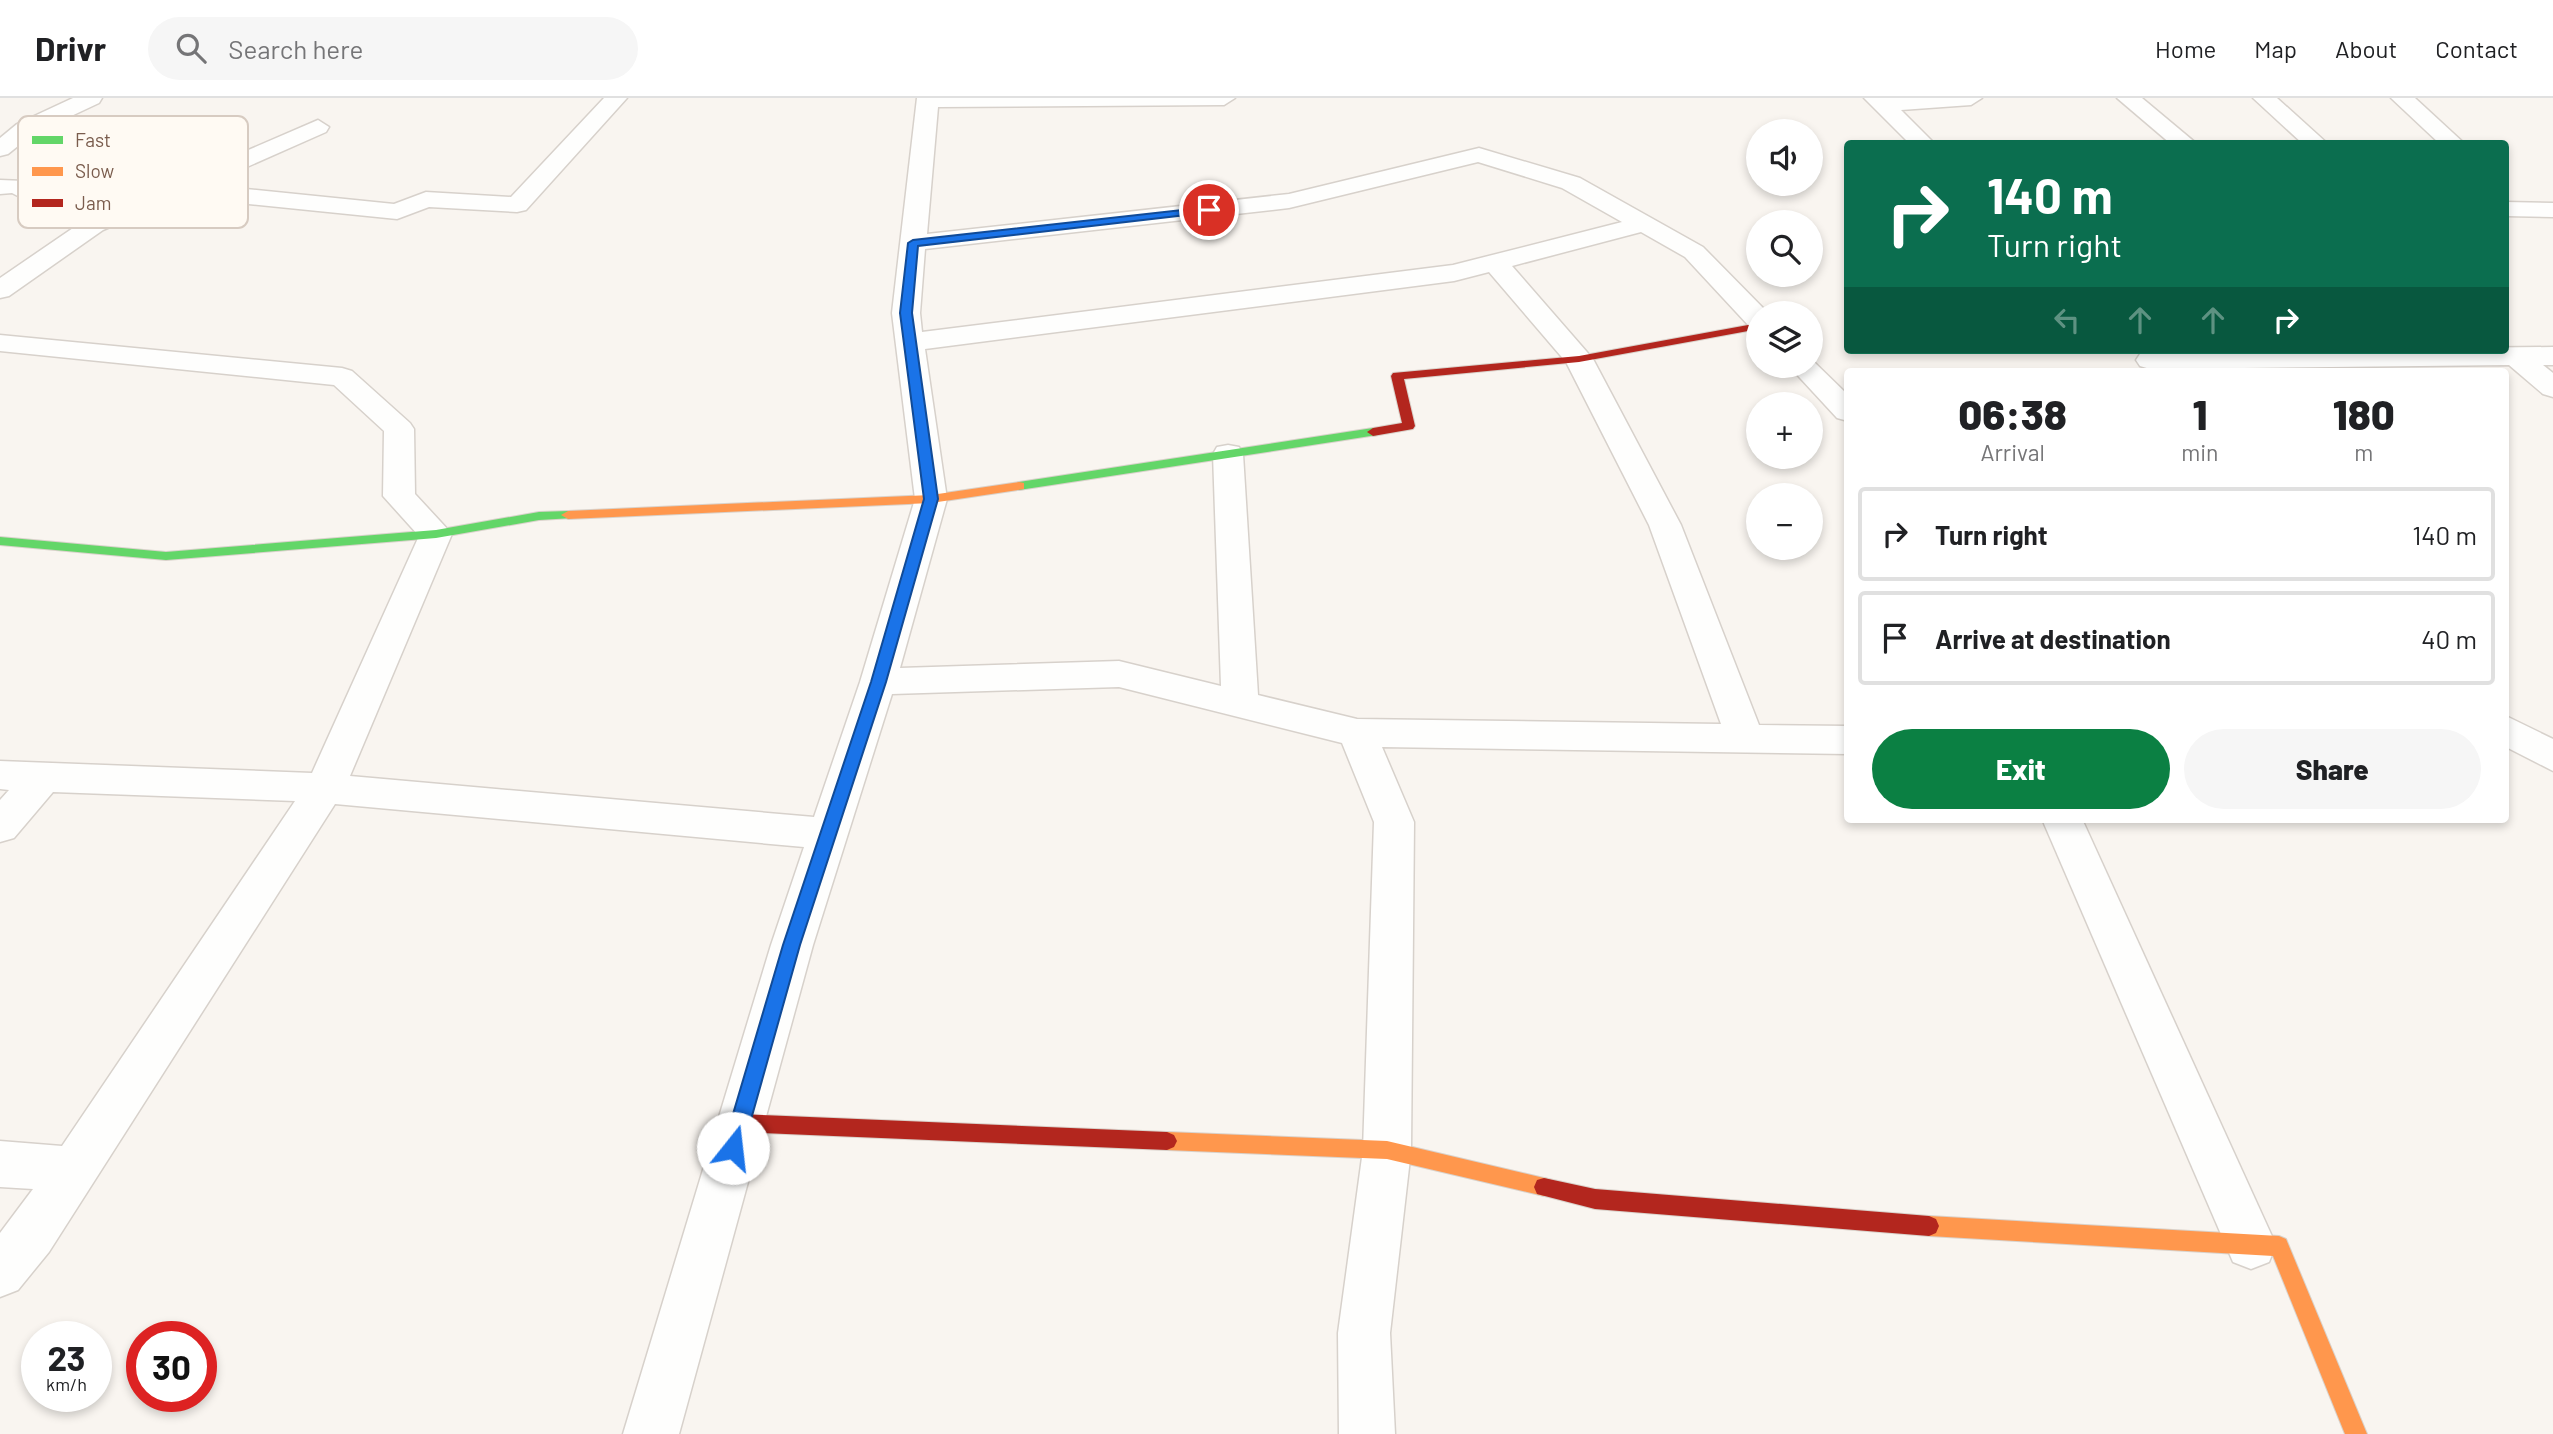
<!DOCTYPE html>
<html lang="en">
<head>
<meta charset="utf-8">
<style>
  body { margin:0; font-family:Barlow,sans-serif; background:#f6f6f6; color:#202124; height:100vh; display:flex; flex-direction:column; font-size:26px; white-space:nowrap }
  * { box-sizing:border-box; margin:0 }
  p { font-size:23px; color:#757577 }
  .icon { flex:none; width:38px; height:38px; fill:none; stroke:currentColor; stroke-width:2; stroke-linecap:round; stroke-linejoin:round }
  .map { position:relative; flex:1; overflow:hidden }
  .details { position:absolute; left:1844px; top:270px; width:665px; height:455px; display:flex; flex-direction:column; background:#fff; border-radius:7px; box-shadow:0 4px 10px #0003 }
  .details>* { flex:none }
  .banner { position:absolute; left:1844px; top:42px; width:665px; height:214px; border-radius:7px; box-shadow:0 4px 10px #0003; background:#0b6e4f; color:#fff; overflow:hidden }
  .fabs { position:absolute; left:1746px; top:21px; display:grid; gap:14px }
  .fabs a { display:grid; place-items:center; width:77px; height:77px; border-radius:50%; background:#fff; box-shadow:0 4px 10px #0003; font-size:35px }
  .speed { position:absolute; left:21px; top:1223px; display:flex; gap:14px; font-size:35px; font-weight:700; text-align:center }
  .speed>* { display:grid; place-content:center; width:91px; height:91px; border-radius:50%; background:#fff; box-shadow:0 4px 10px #0003; line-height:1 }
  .speed small { font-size:18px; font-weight:400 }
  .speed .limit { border:10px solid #d22; background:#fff; color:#111 }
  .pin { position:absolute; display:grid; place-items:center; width:60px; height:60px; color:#fff; margin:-30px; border:4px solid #fff; border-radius:50%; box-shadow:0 2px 7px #0007 }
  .me { position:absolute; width:77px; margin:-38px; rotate:16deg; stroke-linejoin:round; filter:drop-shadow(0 0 5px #0008) }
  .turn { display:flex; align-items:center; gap:24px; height:147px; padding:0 28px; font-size:32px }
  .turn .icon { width:91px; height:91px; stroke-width:2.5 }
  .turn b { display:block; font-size:49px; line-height:60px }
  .lanes { display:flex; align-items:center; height:66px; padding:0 28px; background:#0003; justify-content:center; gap:35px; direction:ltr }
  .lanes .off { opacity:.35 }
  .eta { display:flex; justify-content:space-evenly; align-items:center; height:119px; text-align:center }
  .eta b { font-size:42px; font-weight:800; line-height:49px }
  .cta { display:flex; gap:14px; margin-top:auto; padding:14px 28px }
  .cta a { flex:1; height:80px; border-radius:42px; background:#0b8043; color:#fff; font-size:28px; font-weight:800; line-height:80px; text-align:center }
  .cta a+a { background:#f6f6f6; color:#202124 }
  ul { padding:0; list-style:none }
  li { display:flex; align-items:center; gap:21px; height:94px; margin:0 14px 10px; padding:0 14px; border:4px solid #e0e0e0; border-radius:7px }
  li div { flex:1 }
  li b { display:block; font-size:26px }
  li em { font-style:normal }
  header { display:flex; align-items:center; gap:42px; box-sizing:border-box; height:98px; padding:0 35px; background:#fff; border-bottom:2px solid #e0e0e0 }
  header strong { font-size:33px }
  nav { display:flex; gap:38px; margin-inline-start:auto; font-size:24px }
  .search { width:490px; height:63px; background:#f6f6f6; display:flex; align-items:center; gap:18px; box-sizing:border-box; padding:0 24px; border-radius:38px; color:#757577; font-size:26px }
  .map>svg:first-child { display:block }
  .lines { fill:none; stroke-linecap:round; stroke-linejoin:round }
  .street-casing { stroke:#d7d1cb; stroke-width:3 }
  .fast-casing { stroke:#d9d2cb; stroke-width:2 }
  .slow-casing { stroke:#d9d2cb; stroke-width:2 }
  .jam-casing { stroke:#d9d2cb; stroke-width:2 }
  .street { fill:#fefefd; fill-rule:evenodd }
  .fast { fill:#63d668; fill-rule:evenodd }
  .slow { fill:#ff974d; fill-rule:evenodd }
  .jam { fill:#b3261e; fill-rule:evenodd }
  .route { fill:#1a73e8; stroke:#114b97; stroke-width:2 }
  .key { fill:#fffaf3; stroke:#d7cbc1; stroke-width:2 }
  .key-label { font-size:19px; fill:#7a5c4d }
</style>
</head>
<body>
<header>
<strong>Drivr</strong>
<div class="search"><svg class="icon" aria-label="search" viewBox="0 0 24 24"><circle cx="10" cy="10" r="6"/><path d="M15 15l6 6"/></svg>Search here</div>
<nav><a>Home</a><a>Map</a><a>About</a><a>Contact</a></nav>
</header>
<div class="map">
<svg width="2553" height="1336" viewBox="0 0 2553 1336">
  <rect width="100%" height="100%" fill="#f9f5f0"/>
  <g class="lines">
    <g class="street-casing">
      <g id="street">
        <path d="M73,0H102L99,5L33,36L8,56L0,58V40L17,26Z"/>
        <path d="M604,0H627L526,112L517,114L429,109L397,121L179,99L103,132L9,198L0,200V180L76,128L12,95L0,96V82L25,83L95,118L318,22L329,29L326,34L206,87L394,106L426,94L511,99Z"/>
        <path d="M917,0H1235L1224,7L938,9L927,136L1289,96L1479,50L1580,80L1703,149L1768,215H1759V230L1749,228L1685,159L1641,134L1512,168L1593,261L1681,427L1759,627L1848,628V656L1382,649L1414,724L1411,1052L1390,1235L1395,1336H1339L1338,1235L1363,1052L1374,724L1342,645L1119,589L892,596L813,847L679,1336H623L771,847L804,749L335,706L49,1154L18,1192L0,1199V1135L33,1091L0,1089V1043L62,1048L295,703L53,694L14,740L0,744V702L9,692L0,691V663L312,675L419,438L383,398L384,333L334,287L0,253V237L342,270L352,273L410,325L414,331L415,396L452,436L350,678L814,719L860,584L915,401L892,215ZM1478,64L1562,90L1622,124L1453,167L922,234L920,215L925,151L1289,110ZM1489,174L1566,264L1649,427L1721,626L1357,621L1258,597L1243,356L1239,349L1228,347L1217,349L1213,356L1221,588L1119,563L900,570L947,401L925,251L1454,183Z"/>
        <path d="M1864,0H1982L1971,7L1901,12L1935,46H1910Z"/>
        <path d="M2117,0H2142L2197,46H2171Z"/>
        <path d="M2253,0H2277L2328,46H2303Z"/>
        <path d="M2391,0H2415L2465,46H2440Z"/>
        <path d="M2506,104L2553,105V119L2506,118Z"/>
        <path d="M2553,249V267H2543L2553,275V299L2543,296L2509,267L2150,271L2140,268L2136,262L2140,256L2150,253Z"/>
        <path d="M1811,261L1848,297V323L1837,320L1789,268H1811Z"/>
        <path d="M2506,618L2553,641V673L2506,649Z"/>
        <path d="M2042,721H2082L2276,1147L2269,1164L2251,1171L2233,1164Z"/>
      </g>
    </g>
    <g class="fast-casing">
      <g id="fast">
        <path d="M1373,330L1379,334L1377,337L1019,392L1013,388L1019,384Z"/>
        <path d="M568,413L575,417L573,420L539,422L436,440L166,462L0,447V439L166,454L436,432L539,414Z"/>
      </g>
    </g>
    <g class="slow-casing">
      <g id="slow">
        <path d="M1019,384L1024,385V391L931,405L568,421L561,417L568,413L931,397Z"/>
        <path d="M1167,1034L1387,1043L1544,1080L1551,1082L1554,1089L1551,1096L1544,1098L1387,1061L1167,1052L1160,1049L1157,1043L1160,1037Z"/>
        <path d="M1929,1118L2279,1138L2286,1141L2367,1336H2345L2273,1158L1929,1138L1922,1135L1919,1128L1922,1121Z"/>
      </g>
    </g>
    <g class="jam-casing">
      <g id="jam">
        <path d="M1759,225V231L1579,264L1404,281L1415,328L1413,331L1373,338L1367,334L1373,330L1402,325L1391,278L1393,275L1579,258Z"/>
        <path d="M740,1016L1167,1034L1174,1037L1177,1043L1174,1049L1167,1052L740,1034L733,1031L730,1025L733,1019Z"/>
        <path d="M1544,1080L1595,1091L1929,1118L1936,1121L1939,1128L1936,1135L1929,1138L1595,1111L1537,1096L1534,1089L1537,1082Z"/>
      </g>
    </g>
    <use href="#street" class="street"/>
    <use href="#fast" class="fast"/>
    <use href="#slow" class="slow"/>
    <use href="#jam" class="jam"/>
  </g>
  <path class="route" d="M1209,109L1214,112L1212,114L918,148L912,215L938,401L886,584L800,847L743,1050L740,1056L733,1059L726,1056L723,1050L783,847L871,584L924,401L900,215L908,145L913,142Z"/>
  <rect x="18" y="18" width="230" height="112" rx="10" class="key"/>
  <rect x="32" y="38" width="31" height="8" fill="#63d668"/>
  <rect x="32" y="69" width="31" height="9" fill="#ff974d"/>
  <rect x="32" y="101" width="31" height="8" fill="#b3261e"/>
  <g class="key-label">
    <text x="75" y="49">Fast</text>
    <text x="75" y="80">Slow</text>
    <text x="75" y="112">Jam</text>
  </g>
</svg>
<div class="fabs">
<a><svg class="icon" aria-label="sound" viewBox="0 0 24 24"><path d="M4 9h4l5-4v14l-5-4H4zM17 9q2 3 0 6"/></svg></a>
<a><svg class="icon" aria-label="search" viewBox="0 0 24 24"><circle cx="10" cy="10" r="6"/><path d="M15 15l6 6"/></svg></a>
<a><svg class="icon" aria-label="layers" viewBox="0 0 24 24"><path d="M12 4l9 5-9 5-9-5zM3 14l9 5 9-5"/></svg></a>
<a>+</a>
<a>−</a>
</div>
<div class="speed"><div>23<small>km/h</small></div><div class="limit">30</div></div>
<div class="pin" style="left:1209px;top:112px;background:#d93025"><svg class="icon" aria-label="arrive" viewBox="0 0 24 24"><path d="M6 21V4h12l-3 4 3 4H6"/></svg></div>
<svg class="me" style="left:733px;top:1050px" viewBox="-20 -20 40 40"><circle r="19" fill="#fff"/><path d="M0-13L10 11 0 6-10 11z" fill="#1a73e8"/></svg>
<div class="banner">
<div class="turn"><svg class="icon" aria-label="right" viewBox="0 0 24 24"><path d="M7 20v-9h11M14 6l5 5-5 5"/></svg><div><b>140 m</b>Turn right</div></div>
<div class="lanes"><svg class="icon off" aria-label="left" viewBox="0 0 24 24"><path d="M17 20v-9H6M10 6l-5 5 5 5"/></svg><svg class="icon off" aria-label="ahead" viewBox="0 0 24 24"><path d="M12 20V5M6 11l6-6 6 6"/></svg><svg class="icon off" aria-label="ahead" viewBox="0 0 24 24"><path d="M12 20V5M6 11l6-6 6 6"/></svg><svg class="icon" aria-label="right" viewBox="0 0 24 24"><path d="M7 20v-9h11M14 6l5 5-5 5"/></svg></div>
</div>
<section class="details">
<div class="eta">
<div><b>06:38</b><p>Arrival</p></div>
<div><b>1</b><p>min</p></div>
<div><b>180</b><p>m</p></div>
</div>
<ul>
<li><svg class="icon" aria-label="right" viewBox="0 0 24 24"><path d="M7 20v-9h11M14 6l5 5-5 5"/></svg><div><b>Turn right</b></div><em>140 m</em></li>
<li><svg class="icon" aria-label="arrive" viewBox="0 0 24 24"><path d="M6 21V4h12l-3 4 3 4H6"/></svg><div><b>Arrive at destination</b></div><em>40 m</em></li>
</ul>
<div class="cta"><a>Exit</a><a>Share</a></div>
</section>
</div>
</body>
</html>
